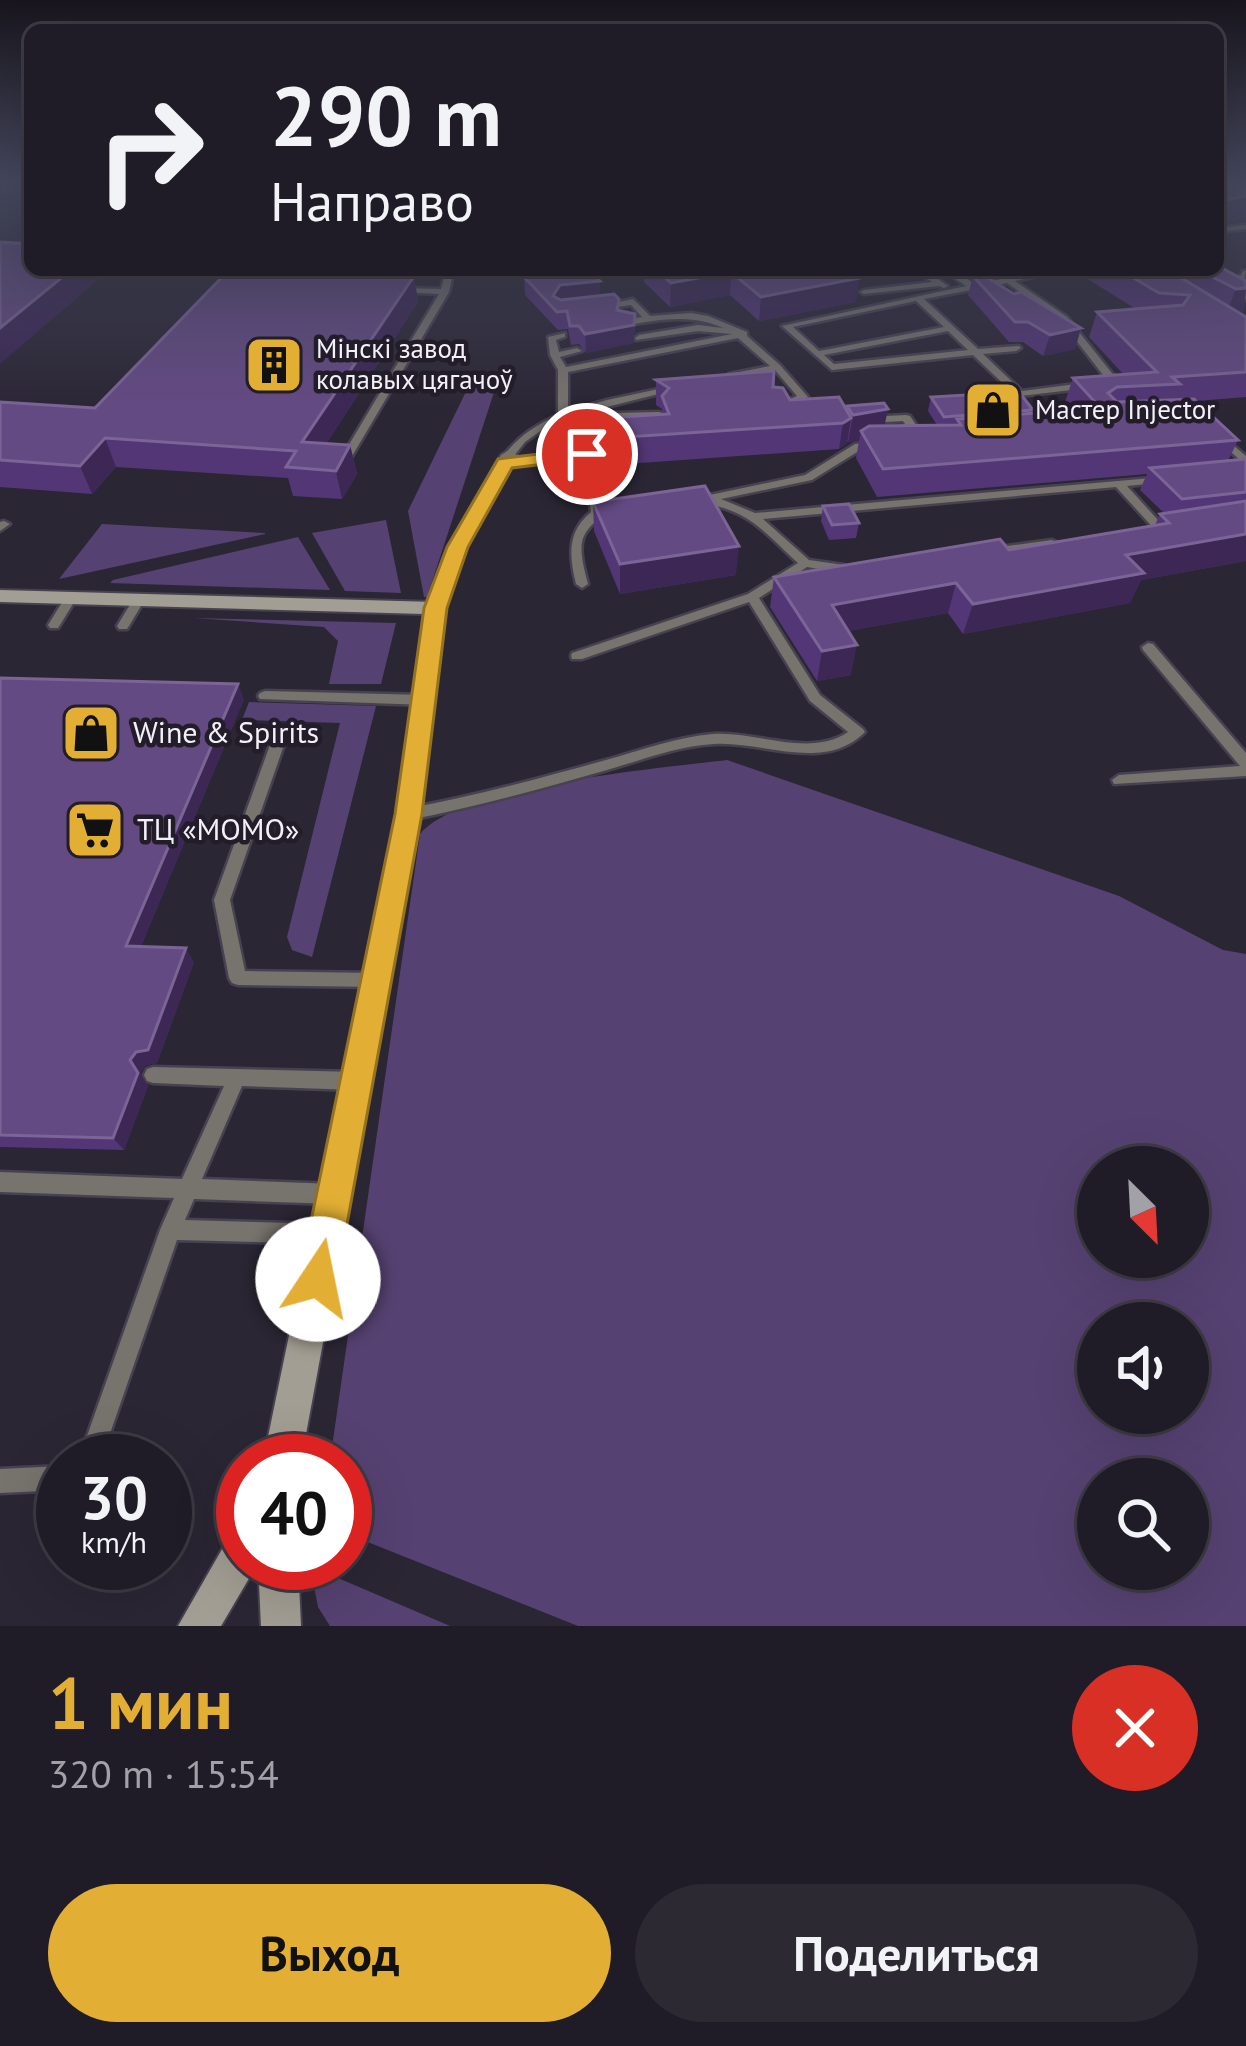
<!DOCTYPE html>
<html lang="ru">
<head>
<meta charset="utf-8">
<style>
  body { margin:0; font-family:"PT Sans",sans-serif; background:#2d2933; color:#f1f3f6; height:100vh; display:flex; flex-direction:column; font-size:45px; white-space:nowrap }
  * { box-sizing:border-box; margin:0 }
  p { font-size:39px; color:#a2a1a7 }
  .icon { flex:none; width:66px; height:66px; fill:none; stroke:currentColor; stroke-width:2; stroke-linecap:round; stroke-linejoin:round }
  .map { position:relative; height:1626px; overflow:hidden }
  .sheet { display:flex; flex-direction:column; background:#201c27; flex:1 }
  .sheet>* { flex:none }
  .banner { position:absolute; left:24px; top:24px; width:1200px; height:252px; border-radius:18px; box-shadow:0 12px 48px #0002,0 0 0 3px #3d3a44; background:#201c27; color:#f1f3f6; overflow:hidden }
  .needle { width:78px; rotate:156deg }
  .controls { position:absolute; left:1077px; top:1146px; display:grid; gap:24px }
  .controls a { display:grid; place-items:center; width:132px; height:132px; border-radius:50%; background:#201c27; box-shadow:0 12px 48px #0002,0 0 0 3px #3d3a44; font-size:60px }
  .speed { position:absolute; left:36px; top:1434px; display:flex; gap:24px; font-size:60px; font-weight:700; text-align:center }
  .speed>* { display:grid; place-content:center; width:156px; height:156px; border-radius:50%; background:#201c27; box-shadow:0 12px 48px #0002,0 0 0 3px #3d3a44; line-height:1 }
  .speed small { font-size:30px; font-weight:400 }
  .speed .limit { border:18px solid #d22; background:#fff; color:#111 }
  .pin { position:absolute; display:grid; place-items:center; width:102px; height:102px; color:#fff; margin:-51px; border:6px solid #fff; border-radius:50%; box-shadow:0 3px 12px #0007 }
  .me { position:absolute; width:132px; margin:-66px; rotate:11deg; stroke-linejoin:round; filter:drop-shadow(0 0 9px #0008) }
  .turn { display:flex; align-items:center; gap:42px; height:252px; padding:0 48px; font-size:54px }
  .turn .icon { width:156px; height:156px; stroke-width:2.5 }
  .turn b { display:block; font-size:84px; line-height:102px }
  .round { display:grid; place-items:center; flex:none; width:126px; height:126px; border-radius:63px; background:#2d2933 }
  .overview { display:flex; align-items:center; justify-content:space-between; height:204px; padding:0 48px }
  h1 { font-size:72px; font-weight:700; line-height:90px; color:#e2af34 }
  .action { display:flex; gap:24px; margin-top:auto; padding:24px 48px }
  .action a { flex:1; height:138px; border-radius:72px; background:#e2af34; color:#111; font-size:48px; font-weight:700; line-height:138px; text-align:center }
  .action a+a { background:#2d2933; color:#f1f3f6 }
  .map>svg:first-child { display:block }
  .green { fill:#564272; fill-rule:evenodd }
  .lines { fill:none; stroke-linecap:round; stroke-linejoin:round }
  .lane-casing { stroke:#474250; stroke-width:5 }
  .street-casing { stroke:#474250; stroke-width:4 }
  .secondary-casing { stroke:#474250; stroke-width:4 }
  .lane { fill:#77736d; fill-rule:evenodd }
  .street { fill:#77736d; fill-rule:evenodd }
  .secondary { fill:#a39e93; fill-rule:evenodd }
  .wall { fill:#533675 }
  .shaded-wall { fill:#3c2755 }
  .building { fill:#644a83; stroke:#7b6496; stroke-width:3 }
  .route { fill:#e2af34; stroke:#937222; stroke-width:3 }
  .labels { text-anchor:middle; stroke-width:9; stroke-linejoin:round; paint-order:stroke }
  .far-poi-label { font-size:27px; fill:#f3f0f9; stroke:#221d29; text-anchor:start }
  .poi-label { font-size:30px; fill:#f3f0f9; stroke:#221d29; text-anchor:start }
</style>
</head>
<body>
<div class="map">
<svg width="1246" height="1626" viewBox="0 0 1246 1626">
  <rect width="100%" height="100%" fill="#2b2634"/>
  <g class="green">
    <path d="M500,374L427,597H424L408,511L474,375Z"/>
    <path d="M386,520L401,593L345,591L312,533Z"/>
    <path d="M102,524L265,533V534L59,579Z"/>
    <path d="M298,537L330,590L110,583L113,580Z"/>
    <path d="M194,618L396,623L381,684H329L338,641L324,627Z"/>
    <path d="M249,702L376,706L312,957L292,950L287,937L340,723L242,720Z"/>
    <path d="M727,760L1119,896L1223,950L1246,954V1626H578L345,1533V1461H330L420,834C459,785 663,768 727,760ZM1098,1167H1188V1257H1098ZM1098,1323H1188V1413H1098ZM1098,1479H1188V1569H1098Z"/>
    <path d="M310,1566L450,1626H330L318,1607Z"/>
  </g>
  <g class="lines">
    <g class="lane-casing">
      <g id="lane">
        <path d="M1246,225V229L1218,232V228Z"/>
        <path d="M446,270H454L449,292L348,463L339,465L338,463L439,294L398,292L394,290L398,288L441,289Z"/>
        <path d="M915,270H925L948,286L944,288L939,286L864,294L860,292L864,290L932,282Z"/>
        <path d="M943,270H952L975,284L1049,270H1065L1015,281L1067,317L1119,382L1114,385L1004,398L1001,397V393L1012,392L973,355L832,370L782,326L966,286ZM1007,283L1061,321L1107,380L1022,391L983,354L1016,351L1021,348L1019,346L978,349L924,299ZM916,301L944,327L819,351L793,327ZM948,331L968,350L834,364L824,355Z"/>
        <path d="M1243,271H1246L1243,286L1246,290V300L1235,286Z"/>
        <path d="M633,299L650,316L691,313L708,316L747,332V336L780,365L808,397L788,407H782V403L797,396L775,370L729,378V374L770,366L738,338L568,372V411L607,400L673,386L678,389L579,414L659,412L662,413V417L578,420L574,419V416L542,430L525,442L513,457H505L504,455C519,436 536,425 558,415V370L550,355L548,337L565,333V337L556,340L559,352L577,348L582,351L560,357L566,367L732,334L698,331L636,340L635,338L639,335L698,325L723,328C690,313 657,320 623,326L619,323L620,321L642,317L631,305L603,309L599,306Z"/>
        <path d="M906,415L910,416L925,438L924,440H916L903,421L866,423L861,420L866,417Z"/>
        <path d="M1221,435L1246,456V465L1217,440L1216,438Z"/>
        <path d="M878,441L882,442V446L862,449L812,480L721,499L755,513L1163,477L1168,480L1167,482L1127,486L1167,530L1165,532H1157L1116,487L763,519L809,560L844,565L850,569L844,573L807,567L759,598L820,695L863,729L865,732C824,773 764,741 714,744C677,746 642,760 607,770C541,789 476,807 409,820L404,818L401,814L409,808C475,796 541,778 606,760C641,750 677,737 713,734C757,731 809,758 848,732L810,701L749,602L582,659H572L571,656L572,653L748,594L798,563C756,524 748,510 690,500V496H705L805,475L855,444Z"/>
        <path d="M587,451L592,454L601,507L611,504L617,507C578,531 576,539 588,584L582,588L576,584C569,555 567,532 591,512L582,458L505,465L500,462L505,459Z"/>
        <path d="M4,521L10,524L0,531V522Z"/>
        <path d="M1052,540L1058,543L1056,545L993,554L987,551L993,548Z"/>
        <path d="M70,595L76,599L60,625L58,628H50L48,625L66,596Z"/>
        <path d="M138,597L144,601L129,626L127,629H119L117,626L134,598Z"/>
        <path d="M1148,643L1153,644L1246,753V776L1114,784L1112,780L1119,775L1240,766L1143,650L1142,647Z"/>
        <path d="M265,691L426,695L433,700L426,705L260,699L258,696L260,693Z"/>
        <path d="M277,740L284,745L230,900L245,971L376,973L382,975L385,980L382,985L376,987L238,985L232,983L229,978L214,900L270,745Z"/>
        <path d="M153,1067L357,1072L364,1075L366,1081L364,1087L357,1090L242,1086L202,1179L334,1184L341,1187L344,1194L341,1201L334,1204L194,1199L185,1220L327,1224L334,1227L337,1234L334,1241L327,1244L177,1240L104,1451L98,1461H72L87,1436L160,1230L174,1198L0,1192V1172L182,1179L224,1086L153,1083L147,1081L144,1075L147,1069Z"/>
        <path d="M63,1466V1490L0,1493V1469Z"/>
      </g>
    </g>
    <g class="street-casing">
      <path id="street" d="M509,450L517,455L466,547L445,608L435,614L428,612L425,608L448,547L501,455Z"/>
    </g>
    <g class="secondary-casing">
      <g id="secondary">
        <path d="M0,590L435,602L445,608L421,814L301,1461H263L397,814L424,614L0,602Z"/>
        <path d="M243,1531V1563H258L221,1626H178L229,1537Z"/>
        <path d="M258,1563H298L301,1626H261Z"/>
      </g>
    </g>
    <use href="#lane" class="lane"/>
    <use href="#street" class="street"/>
    <use href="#secondary" class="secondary"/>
  </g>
  <g class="wall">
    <path d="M644,270H848L856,302L759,321L730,295L670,307L644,282Z"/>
    <path d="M1073,270H1218L1246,281L1244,311L1238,312L1246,317V397L1197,401L1238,440L1228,461L1246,459V561L1141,580L1130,603L963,634L948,613L848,631L851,675L817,681L770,607L774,577L1009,550L1155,525L1160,514L1164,513L1140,490L1147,474L877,497L856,458L859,441L847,442L839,449L612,465L606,444V418L662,414V409L656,405V380L773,387L790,400L847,410V406L888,409L884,426L937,425L928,411L931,397L1033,410L1032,413L1053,418L1074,416L1064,405L1073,378L1124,375L1089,337L1097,312L1136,309Z"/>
    <path d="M414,276L418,302L326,444L350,445L357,474L342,499L293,496L288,478L116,467L92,494L0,487V402L95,408Z"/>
    <path d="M973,276L1081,328L1075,349L1043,356L1023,342H1009L968,295Z"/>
    <path d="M524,277L600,295L619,311L635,314L634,343L586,353L579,344L571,345L568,329L558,330L525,295Z"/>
    <path d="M593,502L736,575L620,594L594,531Z"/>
    <path d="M823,506L859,523L856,538L829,540L821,521Z"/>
    <path d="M0,678L244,699L141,946L194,962L157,1063L146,1065L140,1073L148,1086L124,1150L0,1147Z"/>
  </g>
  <g class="shaded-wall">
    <path d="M0,182H30V197L7,200Z"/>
    <path d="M1246,196V218L1218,224V202Z"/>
    <path d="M71,270H106L107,272L0,364V328Z"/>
    <path d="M987,270H1019L985,277Z"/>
    <path d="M731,272L730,295L670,307L671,283Z"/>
    <path d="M414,276L418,302L309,470L302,442Z"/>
    <path d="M860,278L856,302L759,321L761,297Z"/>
    <path d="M600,281V298L560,303L553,296L560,285Z"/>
    <path d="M1246,288L1244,311L1226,314L1236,289Z"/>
    <path d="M619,299V317L634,325V343L586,353L585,334L617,310Z"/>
    <path d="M1081,328L1075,349L1043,356L1050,335Z"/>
    <path d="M888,409L882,437L861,431L859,441L848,443L853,415Z"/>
    <path d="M851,418L847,444L839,449L843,423Z"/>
    <path d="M105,438L116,467L92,494L80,466Z"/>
    <path d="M350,445L357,474L342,499L336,471Z"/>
    <path d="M1246,534V561L1141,580L1130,603L963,634L973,604L1126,555Z"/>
    <path d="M739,546L736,575L620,594V564Z"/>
    <path d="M956,583L948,613L826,635L832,605Z"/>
    <path d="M857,645L851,675L817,681L822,651Z"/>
    <path d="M238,684L244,699L135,960L126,946Z"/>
    <path d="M186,948L194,962L157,1063L146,1065L140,1073L148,1086L124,1150L113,1138L130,1060Z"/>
  </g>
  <g class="building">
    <path d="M1218,182H1246V196L1218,202Z"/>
    <path d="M0,242L30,244V270H71L0,328Z"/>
    <path d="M1218,266L1246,281V288L1236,289L1199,270H1218Z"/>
    <path d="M229,270H301L414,276L302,442L350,445L336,471L286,467L296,451L105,438L80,466L0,460V402L95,408Z"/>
    <path d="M657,270H848L860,278L761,297L731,272L671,283Z"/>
    <path d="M1120,270H1168L1246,317V372L1172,377L1180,384L1117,387L1108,393L1117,402L1194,399L1238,440L883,469L861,431L869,426L961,425L957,419L1048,412L1053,418L1106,414L1073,378L1157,372L1097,312L1183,305L1190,295L1159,293Z"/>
    <path d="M590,272L600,281L560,285L553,296L561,300L614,294L619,299L617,310L635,314L634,325L585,334L579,326H570L567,311L557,312L524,277Z"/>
    <path d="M981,274L1014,294L1021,292L1081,328L1050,335L1028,322H1015L973,276Z"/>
    <path d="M774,371L773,387L783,388L790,400L839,397L851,418L843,423L611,438L606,418L669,414L662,396L669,388L656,380Z"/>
    <path d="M1019,392L1033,410L944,417L931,397Z"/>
    <path d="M884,403L888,409L853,415L847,406Z"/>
    <path d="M1246,459V492L1182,499L1150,468Z"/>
    <path d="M705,486L739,546L620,564L593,502Z"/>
    <path d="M1246,501V534L1126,555L1144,573L973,604L956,583L832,605L857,645L822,651L774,577L1000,539L1009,550L1169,523L1160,514Z"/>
    <path d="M849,504L859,523L832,525L823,506Z"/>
    <path d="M0,678L238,684L126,946L186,948L148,1050L136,1052L130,1060L138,1073L113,1138L0,1135Z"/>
  </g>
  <linearGradient id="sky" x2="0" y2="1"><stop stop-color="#18151d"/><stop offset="0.44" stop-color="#44475c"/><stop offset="1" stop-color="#44475c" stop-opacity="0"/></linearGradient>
  <rect width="1246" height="410" fill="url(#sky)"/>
  <path class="route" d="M587,448L597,454L594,458L512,468L468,547L447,608L422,814L337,1279L332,1292L318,1298L304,1292L299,1279L395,814L424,608L447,547L498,459Z"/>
  <defs>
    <g id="building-square" transform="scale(3)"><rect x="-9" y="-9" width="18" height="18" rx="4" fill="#e2af34" stroke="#221d29"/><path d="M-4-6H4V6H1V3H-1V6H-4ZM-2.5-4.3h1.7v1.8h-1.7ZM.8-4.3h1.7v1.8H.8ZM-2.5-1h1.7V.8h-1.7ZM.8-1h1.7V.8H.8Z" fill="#111"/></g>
    <g id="shop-square" transform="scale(3)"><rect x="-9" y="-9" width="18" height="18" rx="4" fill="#e2af34" stroke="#221d29"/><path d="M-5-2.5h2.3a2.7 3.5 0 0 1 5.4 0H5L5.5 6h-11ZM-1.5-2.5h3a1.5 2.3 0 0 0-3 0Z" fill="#111"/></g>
    <g id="supermarket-square" transform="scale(3)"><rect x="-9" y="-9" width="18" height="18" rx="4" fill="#e2af34" stroke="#221d29"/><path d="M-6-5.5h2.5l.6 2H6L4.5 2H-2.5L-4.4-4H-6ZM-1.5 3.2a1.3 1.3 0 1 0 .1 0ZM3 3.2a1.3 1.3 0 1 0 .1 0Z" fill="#111"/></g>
  </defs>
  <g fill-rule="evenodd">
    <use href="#building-square" x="274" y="365"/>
    <use href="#shop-square" x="993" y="410"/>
    <use href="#shop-square" x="91" y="733"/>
    <use href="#supermarket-square" x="95" y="830"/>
  </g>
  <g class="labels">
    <g class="far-poi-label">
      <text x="316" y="358">Мінскі завод<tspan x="316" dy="31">колавых цягачоў</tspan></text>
      <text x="1035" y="419">Мастер Injector</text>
    </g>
    <g class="poi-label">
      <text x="133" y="743">Wine &amp; Spirits</text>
      <text x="137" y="840">ТЦ «МОМО»</text>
    </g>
  </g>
</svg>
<div class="controls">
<a><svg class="needle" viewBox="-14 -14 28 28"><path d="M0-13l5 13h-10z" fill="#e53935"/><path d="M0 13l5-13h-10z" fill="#a2a1a7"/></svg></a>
<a><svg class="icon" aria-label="sound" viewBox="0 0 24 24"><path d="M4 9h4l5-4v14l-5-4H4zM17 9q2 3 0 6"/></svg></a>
<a><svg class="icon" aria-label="search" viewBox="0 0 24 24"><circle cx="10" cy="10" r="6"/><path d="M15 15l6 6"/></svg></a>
</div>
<div class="speed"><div>30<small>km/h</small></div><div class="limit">40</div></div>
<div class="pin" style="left:587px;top:454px;background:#d93025"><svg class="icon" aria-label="arrive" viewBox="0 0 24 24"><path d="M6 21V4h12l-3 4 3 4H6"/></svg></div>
<svg class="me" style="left:318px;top:1279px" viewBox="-20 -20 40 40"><circle r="19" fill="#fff"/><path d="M0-13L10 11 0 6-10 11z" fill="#e2af34"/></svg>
<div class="banner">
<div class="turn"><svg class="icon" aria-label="right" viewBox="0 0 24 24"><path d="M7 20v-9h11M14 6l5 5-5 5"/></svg><div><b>290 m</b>Направо</div></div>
</div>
</div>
<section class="sheet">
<div class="overview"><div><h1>1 мин</h1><p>320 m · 15:54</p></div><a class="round" style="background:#d93025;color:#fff"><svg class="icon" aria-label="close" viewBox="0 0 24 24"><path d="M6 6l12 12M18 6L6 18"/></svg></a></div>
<div class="action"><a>Выход</a><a>Поделиться</a></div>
</section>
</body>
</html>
